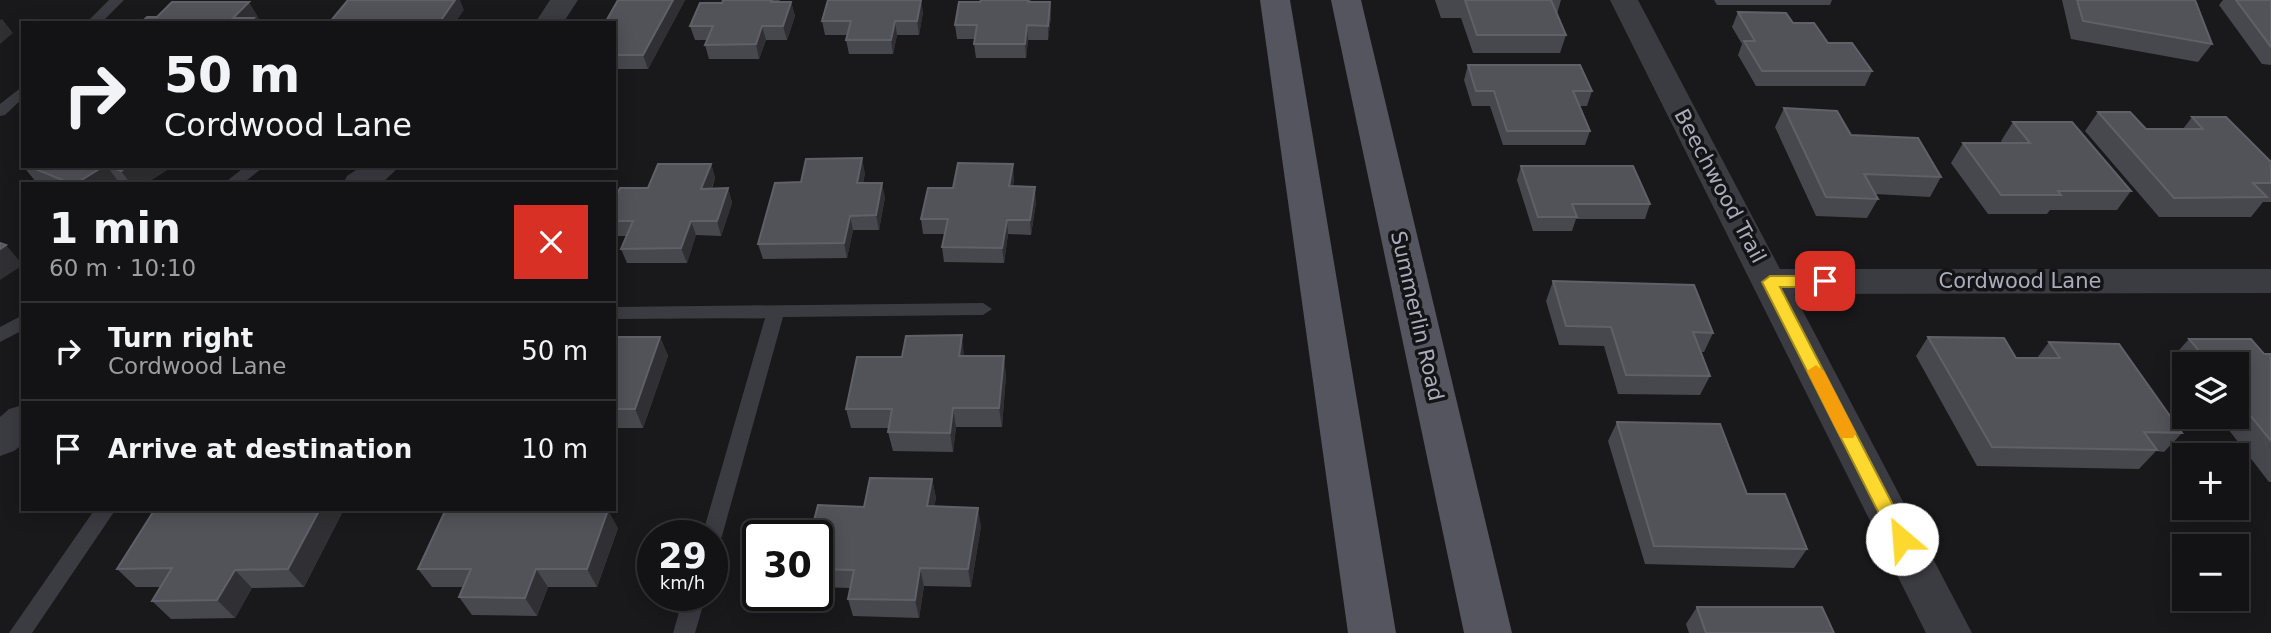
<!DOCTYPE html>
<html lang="en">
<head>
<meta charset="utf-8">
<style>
  body { margin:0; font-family:"DejaVu Sans",sans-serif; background:#1c1b1d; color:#f1f3f6; height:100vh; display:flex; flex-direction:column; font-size:26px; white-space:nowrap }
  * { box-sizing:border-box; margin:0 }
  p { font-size:23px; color:#9d9ea0 }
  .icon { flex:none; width:38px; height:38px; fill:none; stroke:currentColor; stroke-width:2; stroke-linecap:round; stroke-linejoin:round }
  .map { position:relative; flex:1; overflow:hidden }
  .details { position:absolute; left:21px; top:182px; width:595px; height:329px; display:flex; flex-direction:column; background:#131214; border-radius:0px; box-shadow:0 4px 18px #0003,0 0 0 2px #323234 }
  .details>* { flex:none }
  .hud { position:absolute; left:21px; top:21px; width:595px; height:147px; border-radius:0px; box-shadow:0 4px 18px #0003,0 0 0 2px #323234; background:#131214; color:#f1f3f6; overflow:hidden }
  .fabs { position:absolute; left:2172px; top:352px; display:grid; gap:14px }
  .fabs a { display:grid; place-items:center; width:77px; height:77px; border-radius:0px; background:#131214; box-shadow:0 4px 18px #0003,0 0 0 2px #323234; font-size:35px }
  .speed { position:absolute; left:637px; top:520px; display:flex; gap:14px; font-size:35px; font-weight:700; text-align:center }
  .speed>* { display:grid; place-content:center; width:91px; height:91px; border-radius:50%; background:#131214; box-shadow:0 4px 18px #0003,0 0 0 2px #323234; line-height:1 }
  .speed small { font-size:18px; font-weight:400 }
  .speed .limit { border:4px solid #111; border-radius:10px; background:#fff; color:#111 }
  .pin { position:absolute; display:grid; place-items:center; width:60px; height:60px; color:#fff; margin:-30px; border-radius:14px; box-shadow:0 4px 10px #0006 }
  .me { position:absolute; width:77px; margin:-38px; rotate:333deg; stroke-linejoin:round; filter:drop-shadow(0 0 5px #0008) }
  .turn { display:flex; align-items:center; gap:24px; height:147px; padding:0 28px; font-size:32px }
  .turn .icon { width:91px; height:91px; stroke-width:2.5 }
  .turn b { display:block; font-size:49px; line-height:60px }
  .round { display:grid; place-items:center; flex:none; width:74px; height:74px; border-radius:0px; background:#1c1b1d }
  .overview { display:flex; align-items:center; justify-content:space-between; height:119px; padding:0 28px }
  h1 { font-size:42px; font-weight:800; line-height:52px }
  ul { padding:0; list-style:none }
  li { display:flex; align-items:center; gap:21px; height:98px; padding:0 28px; border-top:2px solid #323234 }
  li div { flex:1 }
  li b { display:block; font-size:26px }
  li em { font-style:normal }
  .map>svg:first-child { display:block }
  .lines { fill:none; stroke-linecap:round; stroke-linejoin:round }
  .service { fill:#3b3b42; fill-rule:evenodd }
  .minor { fill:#3b3b42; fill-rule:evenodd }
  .primary { fill:#55555f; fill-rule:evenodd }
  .wall { fill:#47484d }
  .shaded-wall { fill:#303034 }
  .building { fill:#525259; stroke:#606068; stroke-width:2 }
  .route { fill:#fdd82e; stroke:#a48c1e; stroke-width:2 }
  .slow { fill:#f59e0b }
  .labels { text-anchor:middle; stroke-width:7; stroke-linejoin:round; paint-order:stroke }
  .street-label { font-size:21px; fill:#aaacbb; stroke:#141316 }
</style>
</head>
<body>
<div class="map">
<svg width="2271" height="633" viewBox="0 0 2271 633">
  <rect width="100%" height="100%" fill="#19181b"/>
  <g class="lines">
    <g class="service">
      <path d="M109,0H124L101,23H86Z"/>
      <path d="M23,86V98L5,115L0,116V104Z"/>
      <path d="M246,166H265L242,184H223Z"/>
      <path d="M983,303L992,309L983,315L783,317L722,536L719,542L712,545V536H702L765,318L614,319V307Z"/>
      <path d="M23,315V330L0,342V327Z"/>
      <path d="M95,509H116L32,633H9Z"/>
      <path d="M684,595H706L695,633H673Z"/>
    </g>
    <g class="minor">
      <path d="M550,0H578L563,23H535Z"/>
      <path d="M1610,0H1638L1780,269H2271V293L1794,294L1972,633H1926Z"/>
      <path d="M362,166H400L381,184H343L347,176Z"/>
      <path d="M23,405V444L14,451L0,456V417L9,409Z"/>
    </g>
    <g class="primary">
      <path d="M1260,0H1290L1396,633H1348Z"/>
      <path d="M1331,0H1361L1512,633H1464Z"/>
    </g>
  </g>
  <g class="wall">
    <path d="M618,0H685L648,69H614V23Z"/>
    <path d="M723,0H780L779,2H791L795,16L787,40H766L759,59H709L705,45L707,40H695L690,26L722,3Z"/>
    <path d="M981,0H1031L1030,2H1050L1051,16L1048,40H1028L1026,58H976L974,44L975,39H957L955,25L980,2Z"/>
    <path d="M1435,0H1561L1557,14L1566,35L1560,53H1473L1461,18H1441Z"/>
    <path d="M1714,0H1832L1830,5H1717Z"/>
    <path d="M2062,0H2195L2212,44L2198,62L2071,39Z"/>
    <path d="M2223,0H2271V65L2262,64L2219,5Z"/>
    <path d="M923,12L919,35H897L893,54H849L846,40L847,35H825L822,21Z"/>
    <path d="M1738,12L1793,23L1828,43L1872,71L1865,86H1756L1738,55L1742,44L1732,27Z"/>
    <path d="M1468,65L1592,91L1587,106H1579L1590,131L1585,145H1503L1490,106H1472L1464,80Z"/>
    <path d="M1784,108L1851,135L1941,177L1930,197L1875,194L1878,199L1867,218L1816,216L1775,127Z"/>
    <path d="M2098,112L2146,129H2183L2192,117L2271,162V202H2263L2251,217H2159L2085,131Z"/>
    <path d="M2013,122L2131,191L2117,210H2050L2047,214H1988L1951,163L1963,143H2003L2001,141Z"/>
    <path d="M711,164L715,178L712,189L728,188L732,203L721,236L696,235L687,263H627L621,249L626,236H614V201Z"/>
    <path d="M23,166H173L145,184H40L36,182Z"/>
    <path d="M1521,166L1650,204L1645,219H1576L1572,231H1533L1517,180Z"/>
    <path d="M865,173L863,183L885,197L879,230H853L847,258L763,259L758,244L801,182Z"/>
    <path d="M1014,178L1013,186L1036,202L1031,235L1008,234L1004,263L944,262L942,247L945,234H923L921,219L953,188Z"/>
    <path d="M1553,281L1713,333L1704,352H1701L1710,376L1700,395L1618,394L1604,346L1559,345L1546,301Z"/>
    <path d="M614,337H660L668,356L643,428H614Z"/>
    <path d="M1928,337L2016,358H2037L2049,342L2182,433L2164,452L2156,451L2139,469L1977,466L1916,356Z"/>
    <path d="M2189,339L2264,354H2271V482H2269L2218,416H2236V364H2184V373L2172,358Z"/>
    <path d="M964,356L1006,375L1002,427H956L953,452L893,451L888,432L889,428H851L846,409Z"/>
    <path d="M1617,422L1747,494L1807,549L1794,568L1645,564L1608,441Z"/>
    <path d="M932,479L936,498L934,506L981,526L971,587L924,586L919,618L853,616L848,599L850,588L817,587V536L864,507Z"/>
    <path d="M344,509L304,587L252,588L235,618L171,619L152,601L161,587H136L117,569Z"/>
    <path d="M618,528L597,587H548L537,616L472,615L459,597L463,587H432L418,569Z"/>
    <path d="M1697,607L1834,633H1689L1686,624Z"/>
  </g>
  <g class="shaded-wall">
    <path d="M455,0H460L464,10L455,23H439Z"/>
    <path d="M673,0H685L648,69L643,55Z"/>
    <path d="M921,0L923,12L919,35L917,21Z"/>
    <path d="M249,2L260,20L257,23H236L233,18Z"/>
    <path d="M791,2L795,16L787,40L783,26Z"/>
    <path d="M1050,2L1051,16L1048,40V26Z"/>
    <path d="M2,19L13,33L0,44V20Z"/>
    <path d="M895,21L897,35L893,54L891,40Z"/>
    <path d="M1027,25L1028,40L1026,58L1025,44Z"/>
    <path d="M762,26L766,40L759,59L756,44Z"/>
    <path d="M862,158L865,173L860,198L857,183Z"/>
    <path d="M711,164L715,178L706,203L701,189Z"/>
    <path d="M1013,164L1014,178L1010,201L1009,186Z"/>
    <path d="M104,166H107L120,184H75Z"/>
    <path d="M128,166H173L145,184H131L121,171Z"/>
    <path d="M882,183L885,197L879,230L876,215Z"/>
    <path d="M1035,187L1036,202L1031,235L1030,220Z"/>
    <path d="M728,188L732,203L721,236L717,221Z"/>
    <path d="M850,216L853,230L847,258L844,243Z"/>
    <path d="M1007,220L1008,234L1004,263L1002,248Z"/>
    <path d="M691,221L696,235L687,263L681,248Z"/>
    <path d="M6,245L23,265L0,280V249Z"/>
    <path d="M962,335L964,355L962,375L959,356Z"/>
    <path d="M660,337L668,356L643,428L635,409Z"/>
    <path d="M1004,356L1006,375L1002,427L999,408Z"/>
    <path d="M953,408L956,427L953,452L950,433Z"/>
    <path d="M932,479L936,498L931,525L927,506Z"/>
    <path d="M978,508L981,526L971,587L968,569Z"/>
    <path d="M320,509H344L304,587L288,569Z"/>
    <path d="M608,510L618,528L597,587L587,569Z"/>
    <path d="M920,568L924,586L919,618L915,600Z"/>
    <path d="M536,569L548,587L537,616L525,598Z"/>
    <path d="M235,570L252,588L235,618L217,600Z"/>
  </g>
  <g class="building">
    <path d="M348,0H455L439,23H329Z"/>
    <path d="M618,0H673L643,55H614V23H605Z"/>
    <path d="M723,0H772L771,2H791L783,26H762L756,44L705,45L713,26H690L700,3H722Z"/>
    <path d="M828,0H921L917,21H895L891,40H846L851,21H822Z"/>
    <path d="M981,0H1028V2H1050L1048,26L1027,25L1025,44H974L977,25H955L959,2H980Z"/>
    <path d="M1465,0H1551L1566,35H1477Z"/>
    <path d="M2077,0H2195L2212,44L2083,21Z"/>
    <path d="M2236,0H2271V47Z"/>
    <path d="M172,2H249L233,18H254L250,23H141L147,17H157Z"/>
    <path d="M1738,12L1786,13L1793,23H1814L1828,43H1852L1872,71H1762L1744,41H1755Z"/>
    <path d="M1468,65H1580L1592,91H1573L1590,131H1507L1494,91H1476Z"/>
    <path d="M1784,108L1837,111L1851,135L1918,138L1941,177L1864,174L1878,199L1826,197Z"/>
    <path d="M2098,112H2130L2146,129H2203L2192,117H2226L2271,162V183H2253L2267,197L2174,198Z"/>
    <path d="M2013,122H2072L2131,191H2058L2061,195H2001L1963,143H2030Z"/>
    <path d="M862,158L857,183H882L876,215L850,216L844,243L758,244L775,183L801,182L806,159Z"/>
    <path d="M958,163L1013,164L1009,186L1035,187L1030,220H1007L1002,248L942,247L948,219H921L928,188H953Z"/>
    <path d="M658,164H711L701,189L728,188L717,221H691L681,248L621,249L633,221H614V201L620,188H648Z"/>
    <path d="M28,166H104L75,184H72Z"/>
    <path d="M109,166H128L121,171Z"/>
    <path d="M1521,166H1633L1650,204H1572L1577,217H1538Z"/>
    <path d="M0,243L6,245L0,249Z"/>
    <path d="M1553,281L1694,285L1713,333L1693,332L1710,376L1626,375L1611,327L1566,326Z"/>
    <path d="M962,335L959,356H1004L999,408H953L950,433L888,432L892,409H846L857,357H902L906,336Z"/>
    <path d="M614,337H660L635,409H614Z"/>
    <path d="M1928,337L2004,338L2016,358H2060L2049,342L2119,344L2182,433L2144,432L2157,450L1992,447Z"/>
    <path d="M2189,339H2251L2264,354H2271V441L2236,398V364H2210Z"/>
    <path d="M1617,422L1720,424L1747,494H1785L1807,549L1654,546Z"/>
    <path d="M870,478L932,479L927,506L978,508L968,569L920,568L915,600L848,599L854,570L817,569V536H810L818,505L864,507Z"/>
    <path d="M155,509H320L288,569L235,570L217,600L152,601L172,568L117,569Z"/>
    <path d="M446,509H557L608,510L587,569H536L525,598L459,597L471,569H418Z"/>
    <path d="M1697,607H1822L1834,633H1706Z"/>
  </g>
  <path class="route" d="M1770,276H1825L1833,281L1825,287H1780L1908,534L1911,539L1908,545L1902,547L1895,545L1762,282Z"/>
  <path class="slow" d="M1816,365L1824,371L1856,433L1853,438H1841L1838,433L1807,371Z"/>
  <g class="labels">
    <g class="street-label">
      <text transform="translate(1720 186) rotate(62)" y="7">Beechwood Trail</text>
      <text x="2020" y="288">Cordwood Lane</text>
      <text transform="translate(1417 316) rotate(77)" y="7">Summerlin Road</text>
    </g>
  </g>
</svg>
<div class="fabs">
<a><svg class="icon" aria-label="layers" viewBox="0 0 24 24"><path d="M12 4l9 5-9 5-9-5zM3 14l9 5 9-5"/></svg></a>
<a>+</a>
<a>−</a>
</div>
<div class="speed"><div>29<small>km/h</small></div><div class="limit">30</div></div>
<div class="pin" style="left:1825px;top:281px;background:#d93025"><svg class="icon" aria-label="arrive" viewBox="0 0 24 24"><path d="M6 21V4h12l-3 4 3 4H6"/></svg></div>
<svg class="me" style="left:1902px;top:539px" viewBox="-20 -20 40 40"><circle r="19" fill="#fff"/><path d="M0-13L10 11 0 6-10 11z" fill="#fdd82e"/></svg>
<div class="hud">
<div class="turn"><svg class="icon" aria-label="right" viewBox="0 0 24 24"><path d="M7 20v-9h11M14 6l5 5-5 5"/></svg><div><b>50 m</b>Cordwood Lane</div></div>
</div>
<section class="details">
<div class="overview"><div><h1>1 min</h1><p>60 m · 10:10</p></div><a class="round" style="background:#d93025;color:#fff"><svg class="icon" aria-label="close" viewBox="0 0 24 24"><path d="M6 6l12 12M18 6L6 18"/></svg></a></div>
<ul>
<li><svg class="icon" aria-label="right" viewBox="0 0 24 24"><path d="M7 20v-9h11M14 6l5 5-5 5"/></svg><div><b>Turn right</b><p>Cordwood Lane</p></div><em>50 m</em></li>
<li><svg class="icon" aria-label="arrive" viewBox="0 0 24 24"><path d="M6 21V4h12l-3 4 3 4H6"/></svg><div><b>Arrive at destination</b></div><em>10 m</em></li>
</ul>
</section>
</div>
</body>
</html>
